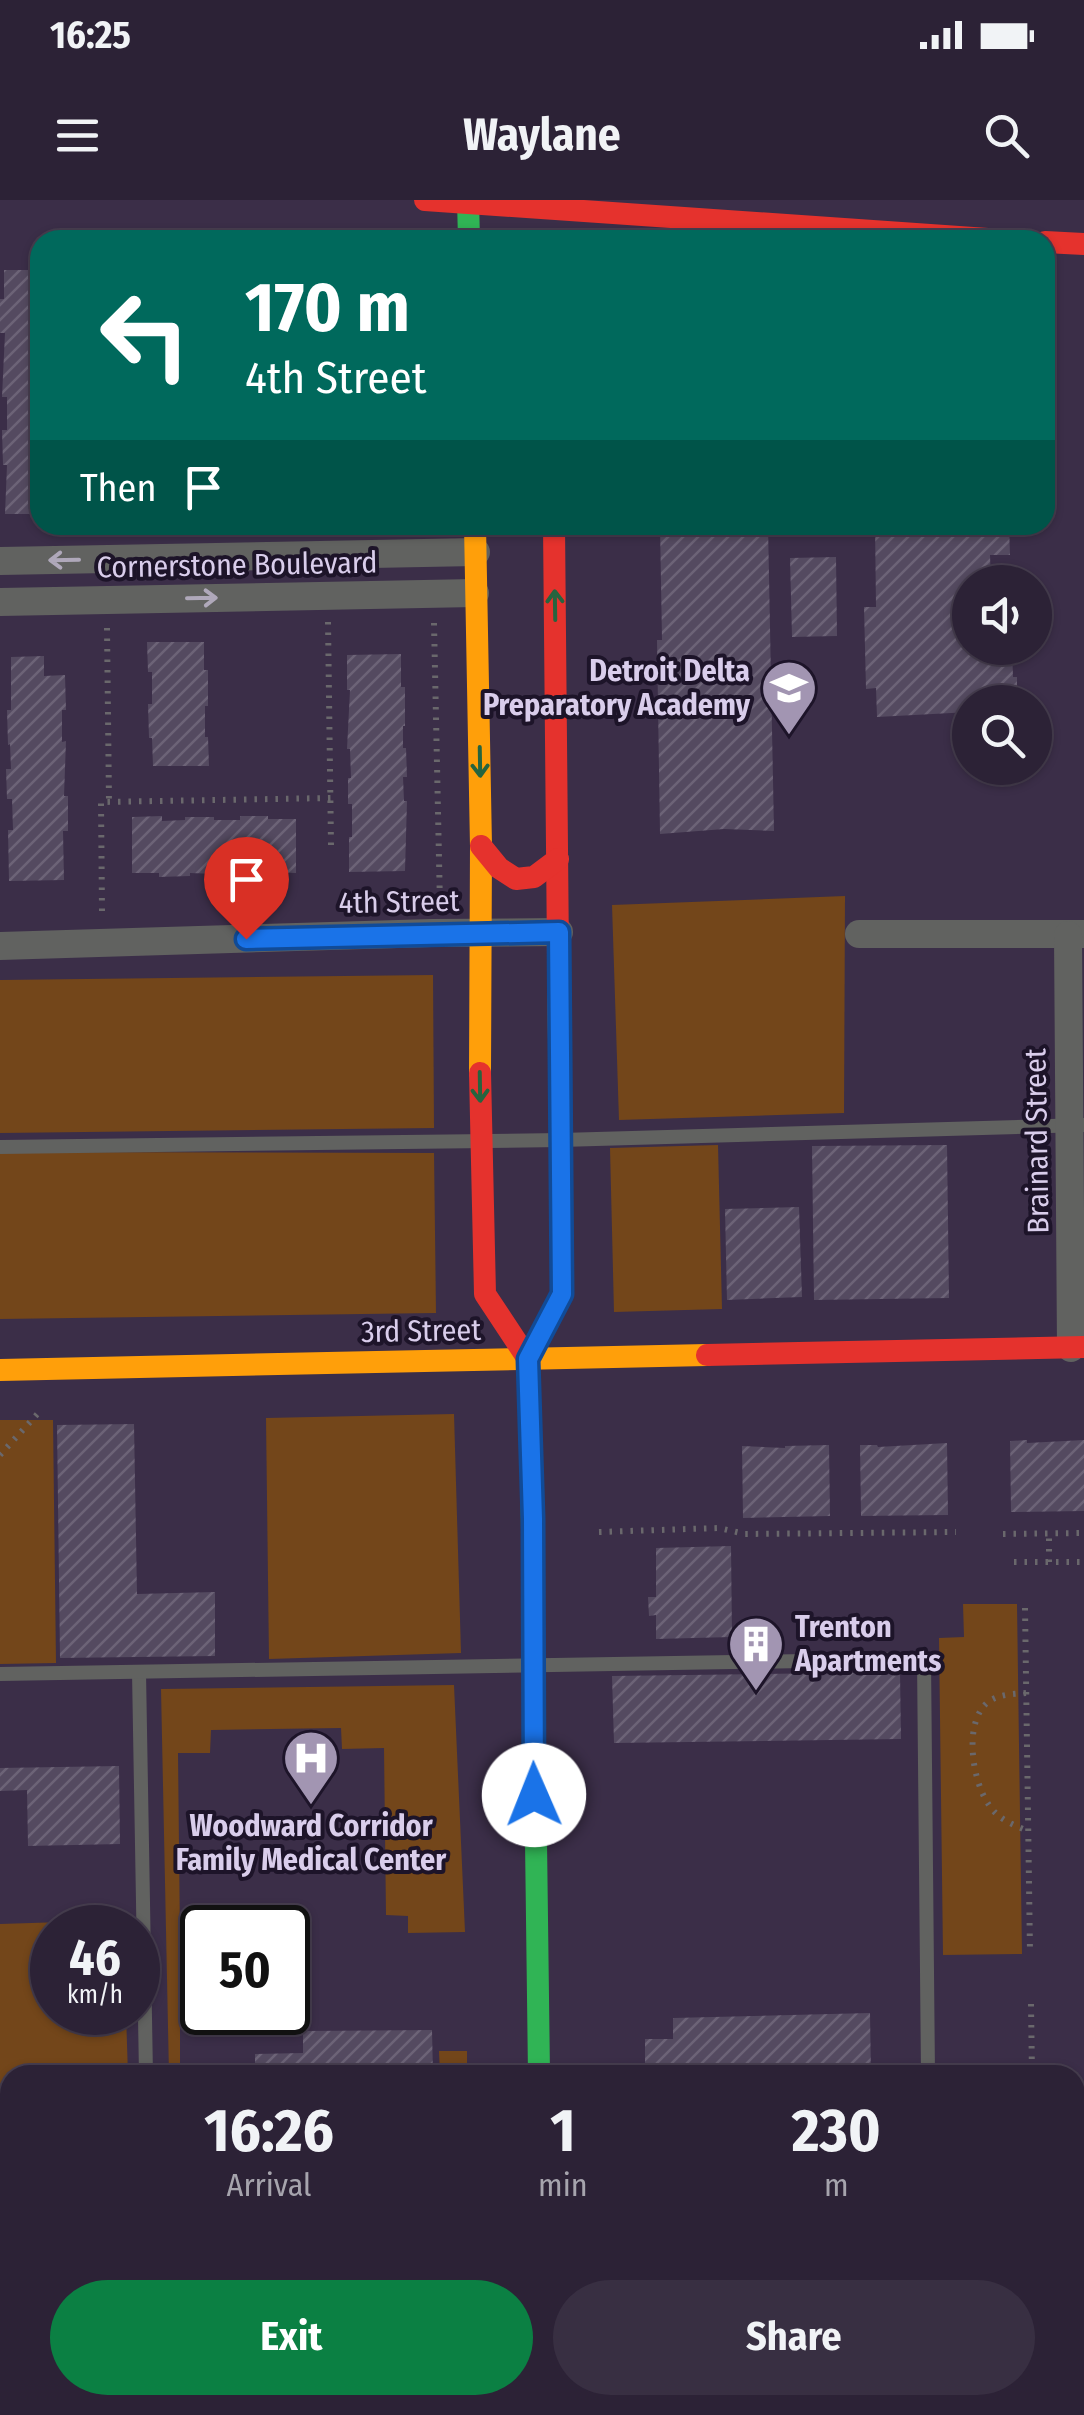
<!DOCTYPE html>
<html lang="en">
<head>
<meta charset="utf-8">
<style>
  body { margin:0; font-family:"Fira Sans Condensed",sans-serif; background:#382f42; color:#f1f3f6; height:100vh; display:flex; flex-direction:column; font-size:38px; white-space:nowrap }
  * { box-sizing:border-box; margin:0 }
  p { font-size:32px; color:#a6a4ad }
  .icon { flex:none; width:55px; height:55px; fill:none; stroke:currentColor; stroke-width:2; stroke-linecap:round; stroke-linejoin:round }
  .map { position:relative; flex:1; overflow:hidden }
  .panel { position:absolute; left:0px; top:1865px; width:1085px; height:350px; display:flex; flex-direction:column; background:#2c2236; border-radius:30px 30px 0 0; box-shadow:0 2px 8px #0004,0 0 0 2px #483f51 }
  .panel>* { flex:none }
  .top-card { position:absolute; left:30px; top:30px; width:1025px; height:305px; border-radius:30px; box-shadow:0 2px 8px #0004,0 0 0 2px #483f51; background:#00695c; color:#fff; overflow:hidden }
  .tools { position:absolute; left:952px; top:365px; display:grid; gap:20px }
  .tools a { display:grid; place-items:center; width:100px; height:100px; border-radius:50%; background:#2c2236; box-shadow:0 2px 8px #0004,0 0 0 2px #483f51; font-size:50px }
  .speed { position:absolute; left:30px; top:1705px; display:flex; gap:20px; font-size:50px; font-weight:700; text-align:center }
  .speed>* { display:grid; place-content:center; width:130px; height:130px; border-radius:50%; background:#2c2236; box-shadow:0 2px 8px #0004,0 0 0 2px #483f51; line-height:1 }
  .speed small { font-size:25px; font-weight:400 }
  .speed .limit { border:5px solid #111; border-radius:15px; background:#fff; color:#111 }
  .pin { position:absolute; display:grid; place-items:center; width:85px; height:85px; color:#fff; margin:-102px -42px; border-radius:50% 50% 50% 0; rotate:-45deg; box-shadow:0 0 10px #0007 }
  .pin .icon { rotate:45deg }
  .me { position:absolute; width:110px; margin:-55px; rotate:359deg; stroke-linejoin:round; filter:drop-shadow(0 0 8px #0008) }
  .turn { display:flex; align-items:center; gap:35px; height:210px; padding:0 50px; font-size:45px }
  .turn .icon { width:130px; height:130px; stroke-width:2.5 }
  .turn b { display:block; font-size:70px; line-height:85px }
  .then { display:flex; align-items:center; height:95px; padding:0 50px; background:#0003; gap:20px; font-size:38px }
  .eta { display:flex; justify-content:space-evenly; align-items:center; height:170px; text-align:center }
  .eta b { font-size:60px; font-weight:700; line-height:70px }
  .button { display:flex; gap:20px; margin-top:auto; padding:20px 50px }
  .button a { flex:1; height:115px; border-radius:60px; background:#0b8043; color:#fff; font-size:40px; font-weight:700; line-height:115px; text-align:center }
  .button a+a { background:#382f42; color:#f1f3f6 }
  .status { display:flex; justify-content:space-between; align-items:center; height:70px; padding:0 50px; background:#2c2236; direction:ltr }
  .status svg { height:28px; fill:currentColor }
  header { display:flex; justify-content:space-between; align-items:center; height:130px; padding:0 50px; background:#2c2236; font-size:45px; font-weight:700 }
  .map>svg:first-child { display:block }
  .green { fill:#73461a }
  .building { fill:url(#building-hatch) }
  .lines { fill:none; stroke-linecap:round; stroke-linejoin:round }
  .path { stroke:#6a686c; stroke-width:6; stroke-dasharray:2.5 8; stroke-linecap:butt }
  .lane { stroke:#616260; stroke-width:14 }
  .street { stroke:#616260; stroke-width:28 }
  .fast { stroke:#30b455; stroke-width:22 }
  .slow { stroke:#ff9f0a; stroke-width:22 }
  .jam { stroke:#e5322d; stroke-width:22 }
  .oneway { stroke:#afa8ba }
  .oneway2 { stroke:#26643f }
  .route-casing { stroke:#114b97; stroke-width:25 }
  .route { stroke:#1a73e8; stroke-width:18 }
  .labels { text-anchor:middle; stroke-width:8; stroke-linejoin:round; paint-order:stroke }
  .street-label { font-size:30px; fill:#d9cdeb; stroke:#1d1429 }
  .poi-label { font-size:30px; font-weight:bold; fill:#d9cdeb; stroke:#1d1429; text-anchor:end }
</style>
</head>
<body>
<div class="status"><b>16:25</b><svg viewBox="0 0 49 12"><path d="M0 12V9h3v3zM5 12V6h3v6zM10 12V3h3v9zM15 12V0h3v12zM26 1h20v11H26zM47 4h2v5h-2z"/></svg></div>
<header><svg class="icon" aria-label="menu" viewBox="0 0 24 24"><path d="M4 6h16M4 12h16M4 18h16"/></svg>Waylane<svg class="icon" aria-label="search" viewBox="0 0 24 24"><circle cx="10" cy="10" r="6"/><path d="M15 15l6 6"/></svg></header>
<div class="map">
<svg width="1084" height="2215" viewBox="0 0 1084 2215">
  <defs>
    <pattern id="building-hatch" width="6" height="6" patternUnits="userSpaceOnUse" patternTransform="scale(2.5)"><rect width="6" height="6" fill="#544a60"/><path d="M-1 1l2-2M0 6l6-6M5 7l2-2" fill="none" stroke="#6c6377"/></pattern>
  </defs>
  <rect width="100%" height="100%" fill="#3b2e48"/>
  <g class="green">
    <path d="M845,696L844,913L619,920L612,705Z"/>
    <path d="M433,775L434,928L0,933V780Z"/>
    <path d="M718,945L722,1109L614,1112L610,948Z"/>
    <path d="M0,952L434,953L436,1113L0,1119Z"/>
    <path d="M454,1214L461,1453L269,1459L266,1218Z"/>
    <path d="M0,1220H53L56,1463L0,1464Z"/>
    <path d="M963,1404H1017L1022,1754L943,1755L939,1438L964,1437Z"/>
    <path d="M454,1485L465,1732L408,1733V1716L386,1715L384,1548L342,1549L341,1528L211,1530L210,1553H178L180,1738H202V1774L180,1776V1875H169L161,1489Z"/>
    <path d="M125,1720V1727L52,1728V1812L126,1813L128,1875H10V1957H0V1724Z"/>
    <path d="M467,1851V1875H440L439,1851Z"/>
  </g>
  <g class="building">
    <path d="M4,70H40V314H5L7,265H3L2,230H7V197H2L5,133H0V99H4Z"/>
    <path d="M660,325H768L774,631L724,629L660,634L657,440H662Z"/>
    <path d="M875,325H1009L1010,355H990L991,382H970V448H1012L1013,477H1017V502H970V512L877,517L876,488L866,489L864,407H876Z"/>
    <path d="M836,357L837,436L792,437L790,358Z"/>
    <path d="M147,442H204V470H208V506H205V537H208L209,566H153L152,538H149L148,504H152V472H148Z"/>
    <path d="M401,454V487H405V526H403V548H406L407,577H403L404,601H407L405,671L349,672V637H352V604H348V578H351L350,549H347L350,490H347V455Z"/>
    <path d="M44,456V476L65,475L66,510H62V542L66,541L64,596H68V631H63L64,680L9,681L8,630H13L12,599H7L6,569H11L10,544L8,545L7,510H11V457Z"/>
    <path d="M162,616V621L185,620V617H214V620H240V616H268V619H296V673L242,671V675L190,673V676L159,677V673H132V617Z"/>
    <path d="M947,945L949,1098L814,1100L812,946Z"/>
    <path d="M799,1007L802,1097L727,1100L725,1009Z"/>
    <path d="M134,1224L137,1394L215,1392V1456L60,1458L57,1225Z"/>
    <path d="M1027,1240V1243L1084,1240V1311L1011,1312L1010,1241Z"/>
    <path d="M947,1243L948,1315L861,1316L860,1245H877L878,1247Z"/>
    <path d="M829,1245L830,1316L743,1318L742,1246L785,1248V1246Z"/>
    <path d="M731,1346L732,1437L656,1439V1415L649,1416L648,1397H656V1348Z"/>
    <path d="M900,1472L901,1539L614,1543L612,1476Z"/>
    <path d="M119,1566L120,1644L28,1646L27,1590L0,1591V1568Z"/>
    <path d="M870,1813L871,1875H645V1839H673V1818Z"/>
    <path d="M432,1830L433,1874L255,1875V1854L303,1853V1831Z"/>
    <path d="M1075,2013H1084V2084H1076Z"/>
  </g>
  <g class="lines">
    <g class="path">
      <path d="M328,422L331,645"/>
      <path d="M434,423L440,706"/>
      <path d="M107,428L109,602"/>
      <path d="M102,711L101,602L331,598"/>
      <path d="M0,1255L41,1210"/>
      <path d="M599,1332L719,1328L745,1334L956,1332"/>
      <path d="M1003,1334L1084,1333"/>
      <path d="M1014,1362H1084"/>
      <path d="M1049,1362V1333"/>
      <path d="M1025,1408L1030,1752"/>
      <path d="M1026,1493C1013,1494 999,1494 988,1502C963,1522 972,1581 989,1605C998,1619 1013,1625 1028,1631"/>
      <path d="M1031,1804L1032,1875"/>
      <path d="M1075,1997H1084"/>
    </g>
    <g class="lane">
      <path d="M0,947L561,940L1084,925"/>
      <path d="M139,1472L146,1875"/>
      <path d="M0,1474L924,1459L928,1875"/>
      <path d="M0,2076L10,2075"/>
      <path d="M151,2205V2215"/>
      <path d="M932,2205V2215"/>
    </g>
    <g class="street">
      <path d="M0,361L476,352"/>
      <path d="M0,402L475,393"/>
      <path d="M859,734H1084"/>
      <path d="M1068,735L1071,1148"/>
      <path d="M0,746L432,733L559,732"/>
    </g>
    <g class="fast">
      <path d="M468,0L469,40"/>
      <path d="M531,1251L539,1875"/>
      <path d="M543,2205V2215"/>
    </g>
    <g class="slow">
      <path d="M475,325L481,646L480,873"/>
      <path d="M0,1170L707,1155"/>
      <path d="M531,1251L528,1159L562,1094L558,755"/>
      <path d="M1075,2175H1084"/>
      <path d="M0,2191H10"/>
    </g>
    <g class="jam">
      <path d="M425,0L1002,40"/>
      <path d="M1045,42L1084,44"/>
      <path d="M554,325L558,755"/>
      <path d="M481,646L499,668L516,679L534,677L558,659"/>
      <path d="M480,873L485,1094L528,1159"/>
      <path d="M707,1155L1084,1147"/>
    </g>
  </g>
  <defs><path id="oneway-shaft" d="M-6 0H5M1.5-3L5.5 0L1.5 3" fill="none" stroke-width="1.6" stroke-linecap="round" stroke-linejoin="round" transform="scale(2.5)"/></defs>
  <g class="oneway">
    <use href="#oneway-shaft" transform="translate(64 360) rotate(179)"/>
    <use href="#oneway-shaft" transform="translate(202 398) rotate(-1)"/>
  </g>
  <g class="oneway2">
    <use href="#oneway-shaft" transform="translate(555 405) rotate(-91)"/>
    <use href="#oneway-shaft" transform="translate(480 562) rotate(89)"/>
    <use href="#oneway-shaft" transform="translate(480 887) rotate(89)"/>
  </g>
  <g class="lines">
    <g class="route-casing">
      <path id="route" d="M246,739L559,732L562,1094L528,1159L533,1319L534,1595"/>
    </g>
    <use href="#route" class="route"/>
  </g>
  <defs>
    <g id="school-pin" transform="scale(2.875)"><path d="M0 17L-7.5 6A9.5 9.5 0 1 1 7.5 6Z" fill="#a295b2" stroke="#1d1429"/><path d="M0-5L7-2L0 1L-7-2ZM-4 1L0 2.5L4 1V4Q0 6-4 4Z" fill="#fff"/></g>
    <g id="building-pin" transform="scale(2.875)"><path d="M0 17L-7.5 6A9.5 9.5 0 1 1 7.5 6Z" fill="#a295b2" stroke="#1d1429"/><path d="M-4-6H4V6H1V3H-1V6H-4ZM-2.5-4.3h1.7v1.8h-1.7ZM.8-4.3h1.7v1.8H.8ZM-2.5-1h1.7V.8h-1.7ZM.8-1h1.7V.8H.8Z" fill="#fff"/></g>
    <g id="hospital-pin" transform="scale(2.875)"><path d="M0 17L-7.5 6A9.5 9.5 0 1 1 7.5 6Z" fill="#a295b2" stroke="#1d1429"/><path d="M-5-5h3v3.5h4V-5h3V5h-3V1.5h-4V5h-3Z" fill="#fff"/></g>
  </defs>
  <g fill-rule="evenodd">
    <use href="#school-pin" x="789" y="488"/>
    <use href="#building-pin" x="756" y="1444"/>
    <use href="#hospital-pin" x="311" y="1558"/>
  </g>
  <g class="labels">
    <g class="street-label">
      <text transform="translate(237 365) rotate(-1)" y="10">Cornerstone Boulevard</text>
      <text transform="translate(399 702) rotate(-1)" y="10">4th Street</text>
      <text transform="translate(1037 941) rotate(-91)" y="10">Brainard Street</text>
      <text transform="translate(421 1131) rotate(-1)" y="10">3rd Street</text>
    </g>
    <g class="poi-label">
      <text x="750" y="481">Detroit Delta<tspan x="750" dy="34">Preparatory Academy</tspan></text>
      <text x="795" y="1437" text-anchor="start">Trenton<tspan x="795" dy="34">Apartments</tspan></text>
      <text x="311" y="1636" text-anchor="middle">Woodward Corridor<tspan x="311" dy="34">Family Medical Center</tspan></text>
    </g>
  </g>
</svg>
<div class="tools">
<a><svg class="icon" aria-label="sound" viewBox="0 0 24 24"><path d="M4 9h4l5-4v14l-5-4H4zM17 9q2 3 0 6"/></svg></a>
<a><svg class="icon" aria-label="search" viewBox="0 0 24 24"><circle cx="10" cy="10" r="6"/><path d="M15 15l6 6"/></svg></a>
</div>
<div class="speed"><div>46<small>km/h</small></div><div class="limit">50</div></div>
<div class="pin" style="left:246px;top:739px;background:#d93025"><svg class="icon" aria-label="arrive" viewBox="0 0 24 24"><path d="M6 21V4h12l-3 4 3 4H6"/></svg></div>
<svg class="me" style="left:534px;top:1595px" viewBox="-20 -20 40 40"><circle r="19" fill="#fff"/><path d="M0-13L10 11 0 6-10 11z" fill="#1a73e8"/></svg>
<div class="top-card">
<div class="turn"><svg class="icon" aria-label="left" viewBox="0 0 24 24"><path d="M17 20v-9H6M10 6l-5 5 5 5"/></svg><div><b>170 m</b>4th Street</div></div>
<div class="then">Then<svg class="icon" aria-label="arrive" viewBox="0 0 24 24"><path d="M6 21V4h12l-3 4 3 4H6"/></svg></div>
</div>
<section class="panel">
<div class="eta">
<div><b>16:26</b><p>Arrival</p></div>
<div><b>1</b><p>min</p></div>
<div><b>230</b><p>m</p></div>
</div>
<div class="button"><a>Exit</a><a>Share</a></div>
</section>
</div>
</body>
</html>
